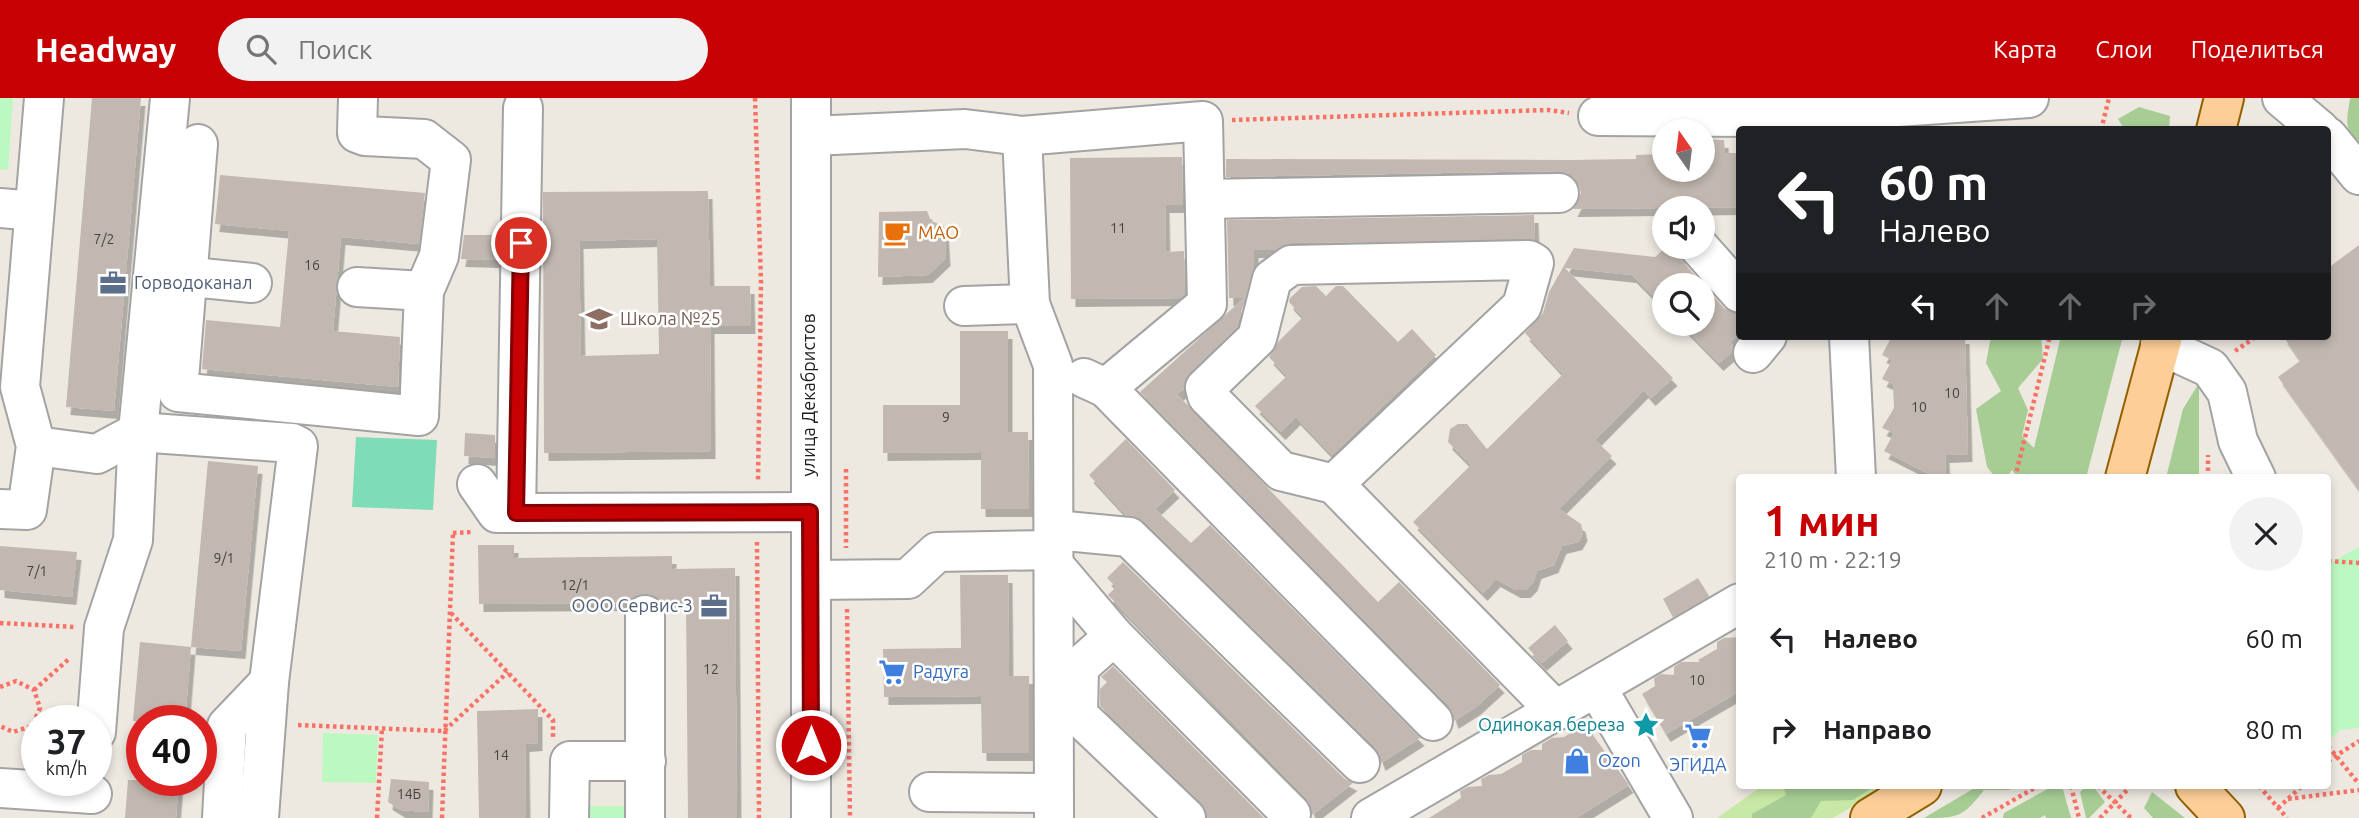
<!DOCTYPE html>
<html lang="ru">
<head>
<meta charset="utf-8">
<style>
  body { margin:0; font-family:Ubuntu,sans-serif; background:#f2f2f2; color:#202124; height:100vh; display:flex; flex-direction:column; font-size:26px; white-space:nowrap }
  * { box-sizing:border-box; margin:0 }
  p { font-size:23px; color:#757577 }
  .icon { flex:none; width:38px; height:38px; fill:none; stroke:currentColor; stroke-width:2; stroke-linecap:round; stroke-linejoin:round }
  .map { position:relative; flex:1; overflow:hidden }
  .details { position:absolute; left:1736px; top:376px; width:595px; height:315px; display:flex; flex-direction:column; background:#fff; border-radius:7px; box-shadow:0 4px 10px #0003 }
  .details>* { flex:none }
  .guide { position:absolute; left:1736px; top:28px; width:595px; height:214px; border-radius:7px; box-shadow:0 4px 10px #0003; background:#202124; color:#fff; overflow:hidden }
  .needle { width:46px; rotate:346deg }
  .fabs { position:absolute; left:1652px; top:21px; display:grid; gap:14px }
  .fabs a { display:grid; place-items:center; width:63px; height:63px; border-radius:50%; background:#fff; box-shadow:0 4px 10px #0003; font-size:35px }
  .speed { position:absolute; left:21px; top:607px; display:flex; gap:14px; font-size:35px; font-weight:700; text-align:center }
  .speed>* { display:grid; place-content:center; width:91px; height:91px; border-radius:50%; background:#fff; box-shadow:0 4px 10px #0003; line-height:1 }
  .speed small { font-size:18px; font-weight:400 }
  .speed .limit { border:10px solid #d22; background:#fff; color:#111 }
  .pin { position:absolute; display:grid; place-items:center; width:60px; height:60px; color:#fff; margin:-30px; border:4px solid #fff; border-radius:50%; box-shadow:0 2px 7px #0007 }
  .me { position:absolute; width:77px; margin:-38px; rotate:0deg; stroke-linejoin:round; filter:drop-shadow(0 0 5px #0008) }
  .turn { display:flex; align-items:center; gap:24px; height:147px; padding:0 28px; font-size:32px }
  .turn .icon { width:91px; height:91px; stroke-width:2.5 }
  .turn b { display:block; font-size:49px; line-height:60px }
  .lanes { display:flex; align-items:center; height:66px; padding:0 28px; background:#0003; justify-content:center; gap:35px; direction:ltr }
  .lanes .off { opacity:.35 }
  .round { display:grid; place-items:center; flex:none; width:74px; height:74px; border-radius:37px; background:#f2f2f2 }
  .headline { display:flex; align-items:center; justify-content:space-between; height:119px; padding:0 28px }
  h1 { font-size:42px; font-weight:700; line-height:52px; color:#c70004 }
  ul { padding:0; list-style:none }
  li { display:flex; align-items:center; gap:21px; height:91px; padding:0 28px }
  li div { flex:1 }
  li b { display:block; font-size:26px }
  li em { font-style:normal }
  header { display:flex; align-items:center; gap:42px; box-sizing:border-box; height:98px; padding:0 35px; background:#c70004; color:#fff }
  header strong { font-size:33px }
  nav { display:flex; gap:38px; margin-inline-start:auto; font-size:24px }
  .search { width:490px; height:63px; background:#f2f2f2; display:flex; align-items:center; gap:18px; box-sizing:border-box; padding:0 24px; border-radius:38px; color:#757577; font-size:26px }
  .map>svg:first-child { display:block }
  .grass { fill:#c8e9a6 }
  .forest { fill:#a7cd95 }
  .park { fill:#bcf9c0 }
  .pitch { fill:#7eddb6 }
  .building { fill:#c2b8b1; fill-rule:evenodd; filter:url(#shadow) }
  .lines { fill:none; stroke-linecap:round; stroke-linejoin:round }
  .minor-casing { stroke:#a3a3a3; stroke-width:42 }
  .major-casing { stroke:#935f00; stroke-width:42 }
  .path { stroke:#fa7266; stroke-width:4.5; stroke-dasharray:3.5 3.5; stroke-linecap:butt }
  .minor { stroke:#fff; stroke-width:38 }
  .major { stroke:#fcce98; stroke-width:38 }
  .route-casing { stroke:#810003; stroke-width:18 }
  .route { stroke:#c70004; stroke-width:12 }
  .labels { text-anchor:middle; stroke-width:5; stroke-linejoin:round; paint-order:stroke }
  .number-label { font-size:14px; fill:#464341 }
  .food-label { font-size:18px; fill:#c56008; stroke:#fff; text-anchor:start }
  .service-label { font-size:18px; fill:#4e5e75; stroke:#fff; text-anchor:start }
  .education-label { font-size:18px; fill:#785e54; stroke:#fff; text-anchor:start }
  .street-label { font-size:18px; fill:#1c1c1c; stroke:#fff }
  .shop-label { font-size:18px; fill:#366cbe; stroke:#fff; text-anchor:start }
  .culture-label { font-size:18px; fill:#0d838f; stroke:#fff; text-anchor:end }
</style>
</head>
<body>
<header>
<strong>Headway</strong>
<div class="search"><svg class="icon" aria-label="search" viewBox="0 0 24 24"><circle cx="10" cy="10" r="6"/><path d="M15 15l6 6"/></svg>Поиск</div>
<nav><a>Карта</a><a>Слои</a><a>Поделиться</a></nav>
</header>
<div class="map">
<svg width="2359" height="720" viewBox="0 0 2359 720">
  <defs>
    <filter id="shadow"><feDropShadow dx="4.5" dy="8" stdDeviation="0" flood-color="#0004"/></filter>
  </defs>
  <rect width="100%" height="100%" fill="#ede9e1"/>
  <path class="grass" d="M1762,688H1888L1833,720H1717Z"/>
  <g class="forest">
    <path d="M2350,0H2359V45C2342,33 2348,16 2350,0Z"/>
    <path d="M2139,9L2170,18L2169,31H2124L2118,21Z"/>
    <path d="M1991,238H2041L2043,261L2018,290L2028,312L2022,338L2034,350L2061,238H2123L2086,380H2018L2012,372L2006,380H1996L1987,369L1976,311L2001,293L1986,265Z"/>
    <path d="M2199,285V380H2166L2183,311Z"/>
    <path d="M1783,688H1875L1853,702L1821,703L1811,720H1752V716L1786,697Z"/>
    <path d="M1978,688H2016L2009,692H1984C1963,719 1959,720 1924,720Z"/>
    <path d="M2053,688H2062L2071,720H2046L2045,717L2040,720H2003L2004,715Z"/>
    <path d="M2087,688H2093L2105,704L2089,720H2086L2080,694Z"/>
    <path d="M2152,694L2185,720H2153L2144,710Z"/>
  </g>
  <g class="park">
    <path d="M0,0H13L8,72L0,71Z"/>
    <path d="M2359,449V630L2340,632L2328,643V466Z"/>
    <path d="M323,635L378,637L376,685L322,684Z"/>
    <rect x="584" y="708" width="44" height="12"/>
  </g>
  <path class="pitch" d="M356,339L437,342L433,412L352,409Z"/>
  <g class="building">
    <path d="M92,0H141L114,313L66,309Z"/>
    <path d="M1703,41L1724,42L1725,55H1740V109L1573,111L1581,95L1578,84L1570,76L1559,73L1226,79V61L1569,62L1636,61V57L1664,56V72H1703Z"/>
    <path d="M1182,59L1183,107H1165L1166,154L1184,153L1185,196L1180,200L1071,201L1070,60Z"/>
    <path d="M220,77L425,95L419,146L341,139L333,233L400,239L398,289L202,271L206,222L280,229L289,133L215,126Z"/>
    <path d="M708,93L710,188H750L751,228H710L711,353L544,355L543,94ZM657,141L659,256L581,258L579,143Z"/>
    <path d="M927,113L931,123L944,128L946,160L928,177L878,179L879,114Z"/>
    <path d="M1534,117L1535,142L1291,145L1275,152H1254V170L1237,229L1190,274L1184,291L1177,296L1378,504L1399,484L1500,587L1476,609L1454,623L1449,608L1140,294L1244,200H1229L1227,122Z"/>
    <path d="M464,137H495V162L461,161Z"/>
    <path d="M2359,147V392L2278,279L2300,263L2283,238H2328V170Z"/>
    <path d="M1666,149H1677L1683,164L1724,210L1740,216V235L1730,244L1733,247L1732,254L1719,265L1681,226H1703V187H1664V209L1632,177L1565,170L1673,280L1651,300L1644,292L1595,342L1612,358L1559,411L1581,426L1583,435L1578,444L1562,448L1554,467L1537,473L1533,485L1526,492H1516L1496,481L1483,495L1413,424L1471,367L1448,344L1450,331L1458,326H1467L1487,351L1563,276L1525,235L1543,215L1549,194L1574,150L1655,159Z"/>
    <path d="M1316,188L1326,198L1336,188H1343L1398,244L1412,231L1436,257L1332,357L1296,319L1281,334L1255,308L1287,278L1269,259L1279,243L1303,219L1289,204L1290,200L1302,189Z"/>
    <path d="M960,233H1008V334H1028L1029,411H981V354L883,355V307H960Z"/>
    <path d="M1892,238H1965L1968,356L1945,357L1946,380H1937L1884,353L1894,335L1882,330L1894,310L1893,286L1882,281L1892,262L1882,257Z"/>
    <path d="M465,335L495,337V360L464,358Z"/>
    <path d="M1126,341L1175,392L1155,411L1191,445L1210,427L1420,640L1381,665L1375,649L1144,423L1126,417L1089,377Z"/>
    <path d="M208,363L258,368L241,553L191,549Z"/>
    <path d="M478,447H514V460L672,458V471L735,470L737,720H688L686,504H662L655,498L644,495L627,505L479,506Z"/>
    <path d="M0,448L77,454L72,499L0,492Z"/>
    <path d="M1123,464L1345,681L1353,685L1312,717L1307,701L1108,497L1116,489L1107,480Z"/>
    <path d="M960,477H1008L1009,578H1029V655H982L981,598L884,599L883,551L961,550Z"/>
    <path d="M1698,480L1709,498L1673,519L1663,501Z"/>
    <path d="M1555,527L1568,543L1542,565L1528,550Z"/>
    <path d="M1740,539V593L1666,636L1642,596L1655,588L1654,580L1661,576L1674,577V569L1681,564H1700L1698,562L1717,551V544L1724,540Z"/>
    <path d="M140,544L191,549L185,623H133Z"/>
    <path d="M1113,568L1264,720H1207L1201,704L1100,608V591L1107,584L1101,579Z"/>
    <path d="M538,611V645L525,646L526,720H479L477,613Z"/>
    <path d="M1585,626L1629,687L1576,720H1429L1461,700L1460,693L1468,689L1482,688L1481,681L1489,677L1501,676L1522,664V657L1531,652H1542V646L1552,640L1564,639Z"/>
    <path d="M391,681L429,684L428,714L401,712L388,704Z"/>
    <path d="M128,682H179L176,720H125Z"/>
  </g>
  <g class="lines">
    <g class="minor-casing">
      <g id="minor">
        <path d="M2282,0L2320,32"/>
        <path d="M1598,18L1751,19L2029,0"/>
        <path d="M811,38L965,31L1022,38L1203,23L1207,206L1106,290"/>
        <path d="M1022,38L1030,206L1053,267L1054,720"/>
        <path d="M2328,39L2359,77"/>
        <path d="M198,46L178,294L419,318L424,193L439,158L451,62L424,41L365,38L357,35L358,0"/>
        <path d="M1205,101L1559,95"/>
        <path d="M0,110L34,113"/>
        <path d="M1699,149L1740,195"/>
        <path d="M162,176L252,185"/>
        <path d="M357,189L424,193"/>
        <path d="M964,208L1030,206"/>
        <path d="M1849,238L1856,380"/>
        <path d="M2160,247L2210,270L2227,294L2238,343L2256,380"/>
        <path d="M1753,255L1767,238"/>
        <path d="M1084,280L1106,290L1433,623"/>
        <path d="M36,348L97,356L138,334L292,345L298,348L269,584L259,720"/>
        <path d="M477,386L497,415L810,414"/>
        <path d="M1334,386L1522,208L1534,165L1529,162L1291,167L1272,181L1257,240L1205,290L1207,298L1281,373L1334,386L1556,613"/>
        <path d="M0,411L27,412L36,348L20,289L44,0"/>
        <path d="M516,415L523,10"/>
        <path d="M1055,432L1129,439L1360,665"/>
        <path d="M1053,466L1114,538L1291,716"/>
        <path d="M811,482L908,481L937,454L1052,452"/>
        <path d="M645,517V720"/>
        <path d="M1114,538L1079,569L1078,617L1186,720"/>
        <path d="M1597,590L1673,720"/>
        <path d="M96,634L104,530L133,442L138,334L170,0"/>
        <path d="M0,690L92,696"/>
        <path d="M929,694L1052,695"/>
        <path d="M222,720L227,628L269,584"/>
        <path d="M569,720L570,663H646"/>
        <path d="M811,720V0"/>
        <path d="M1371,720L1740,505"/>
      </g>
    </g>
    <g class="major-casing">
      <g id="major">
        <path d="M2216,32L2224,0"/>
        <path d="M2125,380L2163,238"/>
        <path d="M2195,688L2225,720"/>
        <path d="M1870,720L1922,688"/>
      </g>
    </g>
    <g class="path">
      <path d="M755,0L761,184L758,383"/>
      <path d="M1232,22L1548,12L1569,15"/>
      <path d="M2101,32L2109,0"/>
      <path d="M2235,253L2257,238"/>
      <path d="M846,371V450"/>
      <path d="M2015,380L2050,238"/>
      <path d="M2208,380V357"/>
      <path d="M453,435L473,434"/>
      <path d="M757,444L759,720"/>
      <path d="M2328,463L2359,465"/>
      <path d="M847,511L850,720"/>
      <path d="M451,515L553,622V639"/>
      <path d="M0,525L75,529"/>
      <path d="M0,589L16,583L34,592L40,610L32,628L13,634L0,628"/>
      <path d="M34,592L70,560"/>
      <path d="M298,627L444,633L508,574"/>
      <path d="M32,628L37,634"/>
      <path d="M2328,648L2359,686"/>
      <path d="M2328,663L2359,643"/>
      <path d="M2071,688L2079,720"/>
      <path d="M2098,688L2131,720"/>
      <path d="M2259,688L2287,720"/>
      <path d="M2288,701L2359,692"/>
      <path d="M2278,710L2302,688"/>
      <path d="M377,720L382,630"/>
      <path d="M442,720L453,435"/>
      <path d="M1982,720L2038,688"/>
      <path d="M2100,720L2131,688"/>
    </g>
    <use href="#minor" class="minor"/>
    <use href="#major" class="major"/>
  </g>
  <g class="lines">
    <g class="route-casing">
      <path id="route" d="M521,145L516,415L810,414L811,647"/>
    </g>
    <use href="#route" class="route"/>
  </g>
  <defs>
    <g id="cafe-bare" transform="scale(2.1)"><path d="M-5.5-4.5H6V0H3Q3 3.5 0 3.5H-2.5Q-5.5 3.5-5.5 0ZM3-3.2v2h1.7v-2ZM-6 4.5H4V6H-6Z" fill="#e8710a" stroke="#fff" stroke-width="2.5" paint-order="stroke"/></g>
    <g id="office-bare" transform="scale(2.1)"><path d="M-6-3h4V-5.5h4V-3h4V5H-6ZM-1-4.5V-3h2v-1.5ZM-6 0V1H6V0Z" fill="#5c6f8a" stroke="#fff" stroke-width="2.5" paint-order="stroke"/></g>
    <g id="school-bare" transform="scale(2.1)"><path d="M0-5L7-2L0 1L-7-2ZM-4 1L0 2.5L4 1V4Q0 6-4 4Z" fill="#8d6e63" stroke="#fff" stroke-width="2.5" paint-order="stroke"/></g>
    <g id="supermarket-bare" transform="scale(2.1)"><path d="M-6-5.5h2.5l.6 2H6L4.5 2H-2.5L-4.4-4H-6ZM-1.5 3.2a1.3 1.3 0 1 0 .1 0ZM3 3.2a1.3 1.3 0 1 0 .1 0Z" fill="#3f7fe0" stroke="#fff" stroke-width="2.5" paint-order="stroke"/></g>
    <g id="sight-bare" transform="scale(2.1)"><path d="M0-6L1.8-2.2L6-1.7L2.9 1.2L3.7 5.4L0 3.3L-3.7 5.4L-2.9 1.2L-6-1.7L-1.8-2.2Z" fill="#0f9aa8" stroke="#fff" stroke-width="2.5" paint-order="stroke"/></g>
    <g id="shop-bare" transform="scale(2.1)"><path d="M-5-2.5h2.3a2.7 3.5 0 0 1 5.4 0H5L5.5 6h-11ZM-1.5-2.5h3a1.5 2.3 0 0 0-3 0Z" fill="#3f7fe0" stroke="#fff" stroke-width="2.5" paint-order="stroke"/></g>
  </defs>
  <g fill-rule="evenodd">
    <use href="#cafe-bare" x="897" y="135"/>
    <use href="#office-bare" x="113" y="185"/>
    <use href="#school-bare" x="599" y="221"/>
    <use href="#office-bare" x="714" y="508"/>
    <use href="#supermarket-bare" x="892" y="574"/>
    <use href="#sight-bare" x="1646" y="627"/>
    <use href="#supermarket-bare" x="1698" y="638"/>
    <use href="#shop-bare" x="1577" y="663"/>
  </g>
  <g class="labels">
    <g class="number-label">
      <text x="1118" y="135">11</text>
      <text x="104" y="146">7/2</text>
      <text x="312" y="172">16</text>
      <text x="1952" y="300">10</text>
      <text x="1919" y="314">10</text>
      <text x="946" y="324">9</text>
      <text x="224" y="465">9/1</text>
      <text x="37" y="478">7/1</text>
      <text x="575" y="492">12/1</text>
      <text x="711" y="576">12</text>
      <text x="1697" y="587">10</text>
      <text x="501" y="662">14</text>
      <text x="409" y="701">14Б</text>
    </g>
    <g class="food-label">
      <text x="918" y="141">МАО</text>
    </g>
    <g class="service-label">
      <text x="134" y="191">Горводоканал</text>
      <text x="693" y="514" text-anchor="end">ООО Сервис-3</text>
    </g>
    <g class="education-label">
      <text x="620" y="227">Школа №25</text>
    </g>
    <g class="street-label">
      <text transform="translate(809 297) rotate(-90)" y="6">улица Декабристов</text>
    </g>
    <g class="shop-label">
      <text x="913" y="580">Радуга</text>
      <text x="1598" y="669">Ozon</text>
      <text x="1698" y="673" text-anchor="middle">ЭГИДА</text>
    </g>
    <g class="culture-label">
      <text x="1625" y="633">Одинокая береза</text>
    </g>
  </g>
</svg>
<div class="fabs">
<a><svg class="needle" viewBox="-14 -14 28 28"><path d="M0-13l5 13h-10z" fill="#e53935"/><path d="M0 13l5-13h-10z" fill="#757577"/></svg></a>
<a><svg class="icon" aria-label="sound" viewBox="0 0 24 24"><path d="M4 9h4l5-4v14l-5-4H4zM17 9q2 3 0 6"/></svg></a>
<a><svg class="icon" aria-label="search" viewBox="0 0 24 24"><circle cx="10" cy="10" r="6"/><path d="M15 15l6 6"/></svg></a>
</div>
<div class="speed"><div>37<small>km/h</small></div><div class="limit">40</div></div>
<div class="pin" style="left:521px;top:145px;background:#d93025"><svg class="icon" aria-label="arrive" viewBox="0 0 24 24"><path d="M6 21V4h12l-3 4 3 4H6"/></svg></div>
<svg class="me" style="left:811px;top:647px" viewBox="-20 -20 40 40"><circle r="17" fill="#c70004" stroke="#fff" stroke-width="3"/><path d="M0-11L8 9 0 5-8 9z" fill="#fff"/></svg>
<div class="guide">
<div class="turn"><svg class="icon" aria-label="left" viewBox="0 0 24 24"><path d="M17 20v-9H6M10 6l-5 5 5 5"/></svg><div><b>60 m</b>Налево</div></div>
<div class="lanes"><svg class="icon" aria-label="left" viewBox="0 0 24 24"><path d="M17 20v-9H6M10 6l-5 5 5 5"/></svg><svg class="icon off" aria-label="ahead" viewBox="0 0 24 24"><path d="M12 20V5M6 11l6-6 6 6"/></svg><svg class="icon off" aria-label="ahead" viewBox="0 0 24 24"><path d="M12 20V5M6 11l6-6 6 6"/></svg><svg class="icon off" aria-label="right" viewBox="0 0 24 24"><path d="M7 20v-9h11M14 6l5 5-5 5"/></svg></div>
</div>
<section class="details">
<div class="headline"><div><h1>1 мин</h1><p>210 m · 22:19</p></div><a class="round"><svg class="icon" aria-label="close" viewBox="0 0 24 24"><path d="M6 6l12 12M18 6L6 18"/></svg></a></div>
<ul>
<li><svg class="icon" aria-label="left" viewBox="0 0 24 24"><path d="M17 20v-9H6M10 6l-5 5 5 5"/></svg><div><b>Налево</b></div><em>60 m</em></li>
<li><svg class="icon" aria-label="right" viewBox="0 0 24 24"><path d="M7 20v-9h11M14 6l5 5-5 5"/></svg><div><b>Направо</b></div><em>80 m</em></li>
</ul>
</section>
</div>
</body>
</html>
